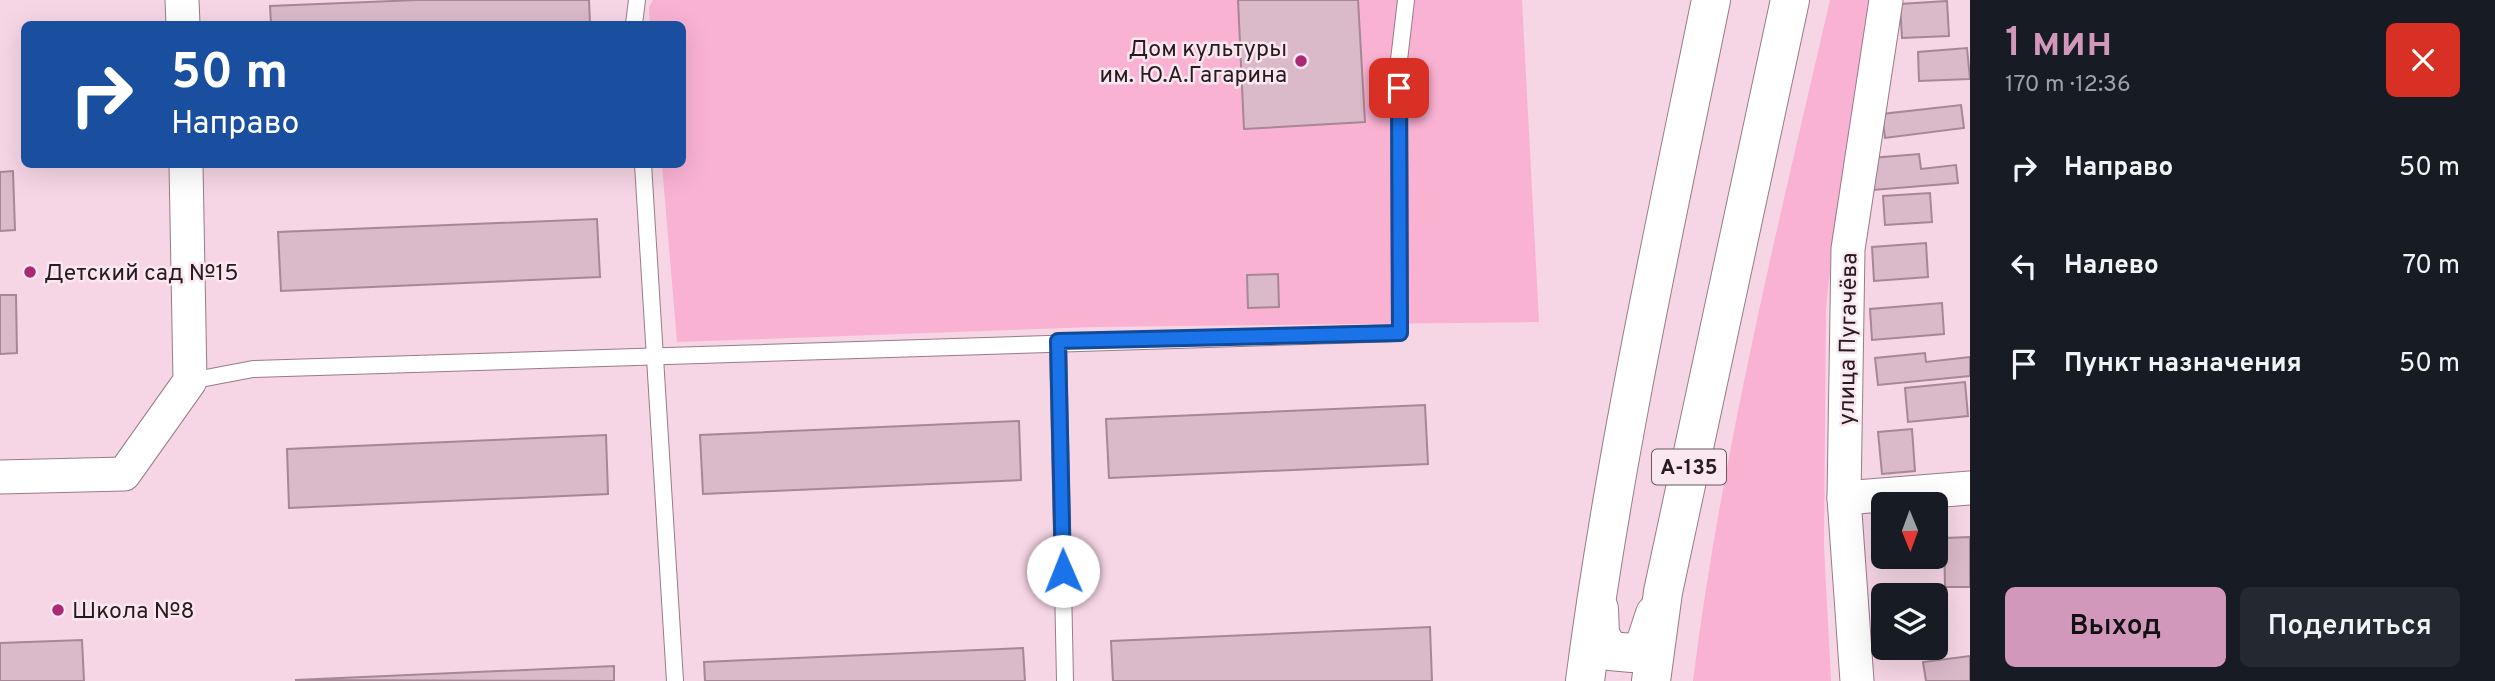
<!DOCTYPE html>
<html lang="ru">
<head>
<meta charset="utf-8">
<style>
  body { margin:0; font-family:Overpass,sans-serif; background:#242831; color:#f1f3f6; height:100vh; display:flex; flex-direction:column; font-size:26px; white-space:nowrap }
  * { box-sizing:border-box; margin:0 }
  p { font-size:23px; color:#9ea1a6 }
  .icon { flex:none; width:38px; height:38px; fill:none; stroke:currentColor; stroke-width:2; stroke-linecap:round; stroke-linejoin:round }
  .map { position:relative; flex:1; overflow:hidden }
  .sheet { display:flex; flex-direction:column; background:#171b24; width:525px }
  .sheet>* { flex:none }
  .top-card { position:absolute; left:21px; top:21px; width:665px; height:147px; border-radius:10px; box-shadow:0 7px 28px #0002; background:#1a4fa0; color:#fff; overflow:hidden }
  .needle { width:46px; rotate:179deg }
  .controls { position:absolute; left:1871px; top:492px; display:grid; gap:14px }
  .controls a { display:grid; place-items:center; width:77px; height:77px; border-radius:10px; background:#171b24; box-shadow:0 7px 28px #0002; font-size:35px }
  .pin { position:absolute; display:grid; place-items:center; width:60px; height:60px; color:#fff; margin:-30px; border-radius:14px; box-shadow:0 4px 10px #0006 }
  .me { position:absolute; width:77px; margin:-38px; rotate:359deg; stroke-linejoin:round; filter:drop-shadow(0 0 5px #0008) }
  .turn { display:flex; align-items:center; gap:24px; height:147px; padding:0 35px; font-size:32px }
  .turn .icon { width:91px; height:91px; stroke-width:2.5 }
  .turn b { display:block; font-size:49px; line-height:60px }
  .round { display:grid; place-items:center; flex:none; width:74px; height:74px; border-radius:10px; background:#242831 }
  .head { display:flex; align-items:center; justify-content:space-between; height:119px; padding:0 35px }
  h1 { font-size:42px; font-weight:600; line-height:52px; color:#d298bc }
  .primary-button { display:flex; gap:14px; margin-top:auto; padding:14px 35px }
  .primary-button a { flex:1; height:80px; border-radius:10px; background:#d298bc; color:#111; font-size:28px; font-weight:600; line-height:80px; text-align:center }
  .primary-button a+a { background:#242831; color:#f1f3f6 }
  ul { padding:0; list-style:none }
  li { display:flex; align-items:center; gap:21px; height:98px; padding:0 35px }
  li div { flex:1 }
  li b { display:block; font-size:26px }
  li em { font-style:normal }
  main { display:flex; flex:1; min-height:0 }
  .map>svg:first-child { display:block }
  .green { fill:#fab2d3 }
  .building { fill:#dab9c8; stroke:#a68795; stroke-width:2 }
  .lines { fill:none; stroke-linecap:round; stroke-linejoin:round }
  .lane-casing { stroke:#997b88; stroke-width:18 }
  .street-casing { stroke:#997b88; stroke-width:35 }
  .highway-casing { stroke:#997b88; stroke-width:40 }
  .lane { stroke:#fff; stroke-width:16 }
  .street { stroke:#fff; stroke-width:33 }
  .highway { stroke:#fff; stroke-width:38 }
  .route-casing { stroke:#114b97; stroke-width:18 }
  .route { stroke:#1a73e8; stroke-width:12 }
  .poi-dot { fill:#ab2974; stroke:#fbe7ef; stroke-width:2.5 }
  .labels { text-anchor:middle; stroke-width:5; stroke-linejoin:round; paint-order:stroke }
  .shield { fill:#fbe7ef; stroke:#67585e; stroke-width:2 }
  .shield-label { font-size:21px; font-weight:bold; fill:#271b20 }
  .poi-label { font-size:23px; fill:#271b20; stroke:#fbe7ef; text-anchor:start }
  .street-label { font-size:23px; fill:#271b20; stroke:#fbe7ef }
</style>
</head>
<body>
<main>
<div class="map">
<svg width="1970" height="681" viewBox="0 0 1970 681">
  <rect width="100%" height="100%" fill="#f6d5e4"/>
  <g class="green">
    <path d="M653,0H1522L1539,322L1096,327L677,342L662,165L682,164V24H650L649,7Z"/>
    <path d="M1830,0H1875L1834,233L1826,310L1824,546L1831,681H1693C1722,451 1778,226 1830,0Z"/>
  </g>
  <g class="building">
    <path d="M417,0H589L590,24H271L270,6Z"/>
    <path d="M1238,0H1358L1365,122L1244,129Z"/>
    <path d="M1947,1L1949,36L1902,38L1900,4Z"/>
    <path d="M1967,48L1970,79L1919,81L1918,52Z"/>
    <path d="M1961,105L1964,128L1885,138L1882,114Z"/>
    <path d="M1919,154L1921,169L1956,165L1958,183L1873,190L1871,158Z"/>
    <path d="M13,171L15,230L0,231V172Z"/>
    <path d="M1930,193L1932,222L1885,225L1883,196Z"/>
    <path d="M597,219L600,277L281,291L278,232Z"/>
    <path d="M1926,243L1928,277L1874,281L1872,247Z"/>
    <path d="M1278,274L1279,307L1248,308L1247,275Z"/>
    <path d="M0,295H16L17,353L0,354Z"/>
    <path d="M1942,303L1944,334L1872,340L1870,309Z"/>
    <path d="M1925,353L1926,362L1970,357V376L1878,385L1875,358Z"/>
    <path d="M1965,382L1968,416L1908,422L1905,388Z"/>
    <path d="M1425,405L1428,464L1109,478L1106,419Z"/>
    <path d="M1019,421L1021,480L703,494L700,435Z"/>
    <path d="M1912,429L1915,471L1882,474L1878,432Z"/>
    <path d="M606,435L608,494L289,508L287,449Z"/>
    <path d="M1970,537V587H1945L1944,538Z"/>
    <path d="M1430,627L1432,681H1113L1111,641Z"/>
    <path d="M82,640L84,681H0V643Z"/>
    <path d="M1023,648L1025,681H705L704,662Z"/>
    <path d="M1970,656V681H1926L1923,662Z"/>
    <path d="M614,666V681L295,680Z"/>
  </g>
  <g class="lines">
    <g class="lane-casing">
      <g id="lane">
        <path d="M634,24L637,0"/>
        <path d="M643,164L675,681"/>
        <path d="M1058,341L1065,681"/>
        <path d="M190,381L253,369L1400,333L1399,60L1406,0"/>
      </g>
    </g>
    <g class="street-casing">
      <g id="street">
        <path d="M182,0L183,24"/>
        <path d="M0,477L124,474L190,381L186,164"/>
        <path d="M1844,498L1970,488"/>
        <path d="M1857,681L1844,498L1848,249L1886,0"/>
      </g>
    </g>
    <g class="highway-casing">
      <g id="highway">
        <path d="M1599,609L1600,635L1610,651L1632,653L1644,647L1655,614"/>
        <path d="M1585,681C1615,452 1665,226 1711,0"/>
        <path d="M1651,681L1663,592L1790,0"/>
      </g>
    </g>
    <use href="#lane" class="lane"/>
    <use href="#street" class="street"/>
    <use href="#highway" class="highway"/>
  </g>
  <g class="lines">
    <g class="route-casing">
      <path id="route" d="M1063,571L1058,341L1400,333L1399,88"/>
    </g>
    <use href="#route" class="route"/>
  </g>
  <g class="poi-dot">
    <circle cx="1301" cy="61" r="7"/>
    <circle cx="30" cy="272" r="7"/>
    <circle cx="58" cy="610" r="7"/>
  </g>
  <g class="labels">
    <rect class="shield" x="1652" y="449.5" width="74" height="35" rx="5"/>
    <g class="shield-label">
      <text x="1689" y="474">А-135</text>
    </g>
    <g class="poi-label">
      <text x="1287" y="56" text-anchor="end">Дом культуры<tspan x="1287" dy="26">им. Ю.А.Гагарина</tspan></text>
      <text x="44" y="280">Детский сад №15</text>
      <text x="72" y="618">Школа №8</text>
    </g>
    <g class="street-label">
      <text transform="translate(1847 339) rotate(-89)" y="8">улица Пугачёва</text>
    </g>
  </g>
</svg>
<div class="controls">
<a><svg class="needle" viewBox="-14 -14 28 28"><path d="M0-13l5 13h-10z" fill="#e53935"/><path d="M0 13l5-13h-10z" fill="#9ea1a6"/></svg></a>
<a><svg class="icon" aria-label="layers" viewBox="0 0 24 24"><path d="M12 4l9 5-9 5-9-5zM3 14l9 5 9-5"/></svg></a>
</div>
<div class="pin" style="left:1399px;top:88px;background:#d93025"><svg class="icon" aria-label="arrive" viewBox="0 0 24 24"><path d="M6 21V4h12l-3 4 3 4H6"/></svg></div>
<svg class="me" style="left:1063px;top:571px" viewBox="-20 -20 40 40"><circle r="19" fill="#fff"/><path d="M0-13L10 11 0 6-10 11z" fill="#1a73e8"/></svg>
<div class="top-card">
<div class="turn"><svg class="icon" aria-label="right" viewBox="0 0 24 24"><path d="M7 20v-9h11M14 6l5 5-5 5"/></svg><div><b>50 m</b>Направо</div></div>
</div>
</div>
<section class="sheet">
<div class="head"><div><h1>1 мин</h1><p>170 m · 12:36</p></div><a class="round" style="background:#d93025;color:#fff"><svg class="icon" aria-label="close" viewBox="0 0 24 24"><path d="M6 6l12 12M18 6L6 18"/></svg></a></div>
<ul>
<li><svg class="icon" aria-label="right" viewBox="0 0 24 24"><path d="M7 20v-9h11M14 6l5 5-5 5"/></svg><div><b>Направо</b></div><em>50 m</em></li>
<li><svg class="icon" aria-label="left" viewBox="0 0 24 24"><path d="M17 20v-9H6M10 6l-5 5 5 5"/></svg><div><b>Налево</b></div><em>70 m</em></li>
<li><svg class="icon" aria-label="arrive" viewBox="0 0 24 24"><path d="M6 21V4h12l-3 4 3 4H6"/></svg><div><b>Пункт назначения</b></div><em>50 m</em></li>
</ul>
<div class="primary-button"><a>Выход</a><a>Поделиться</a></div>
</section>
</main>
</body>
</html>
